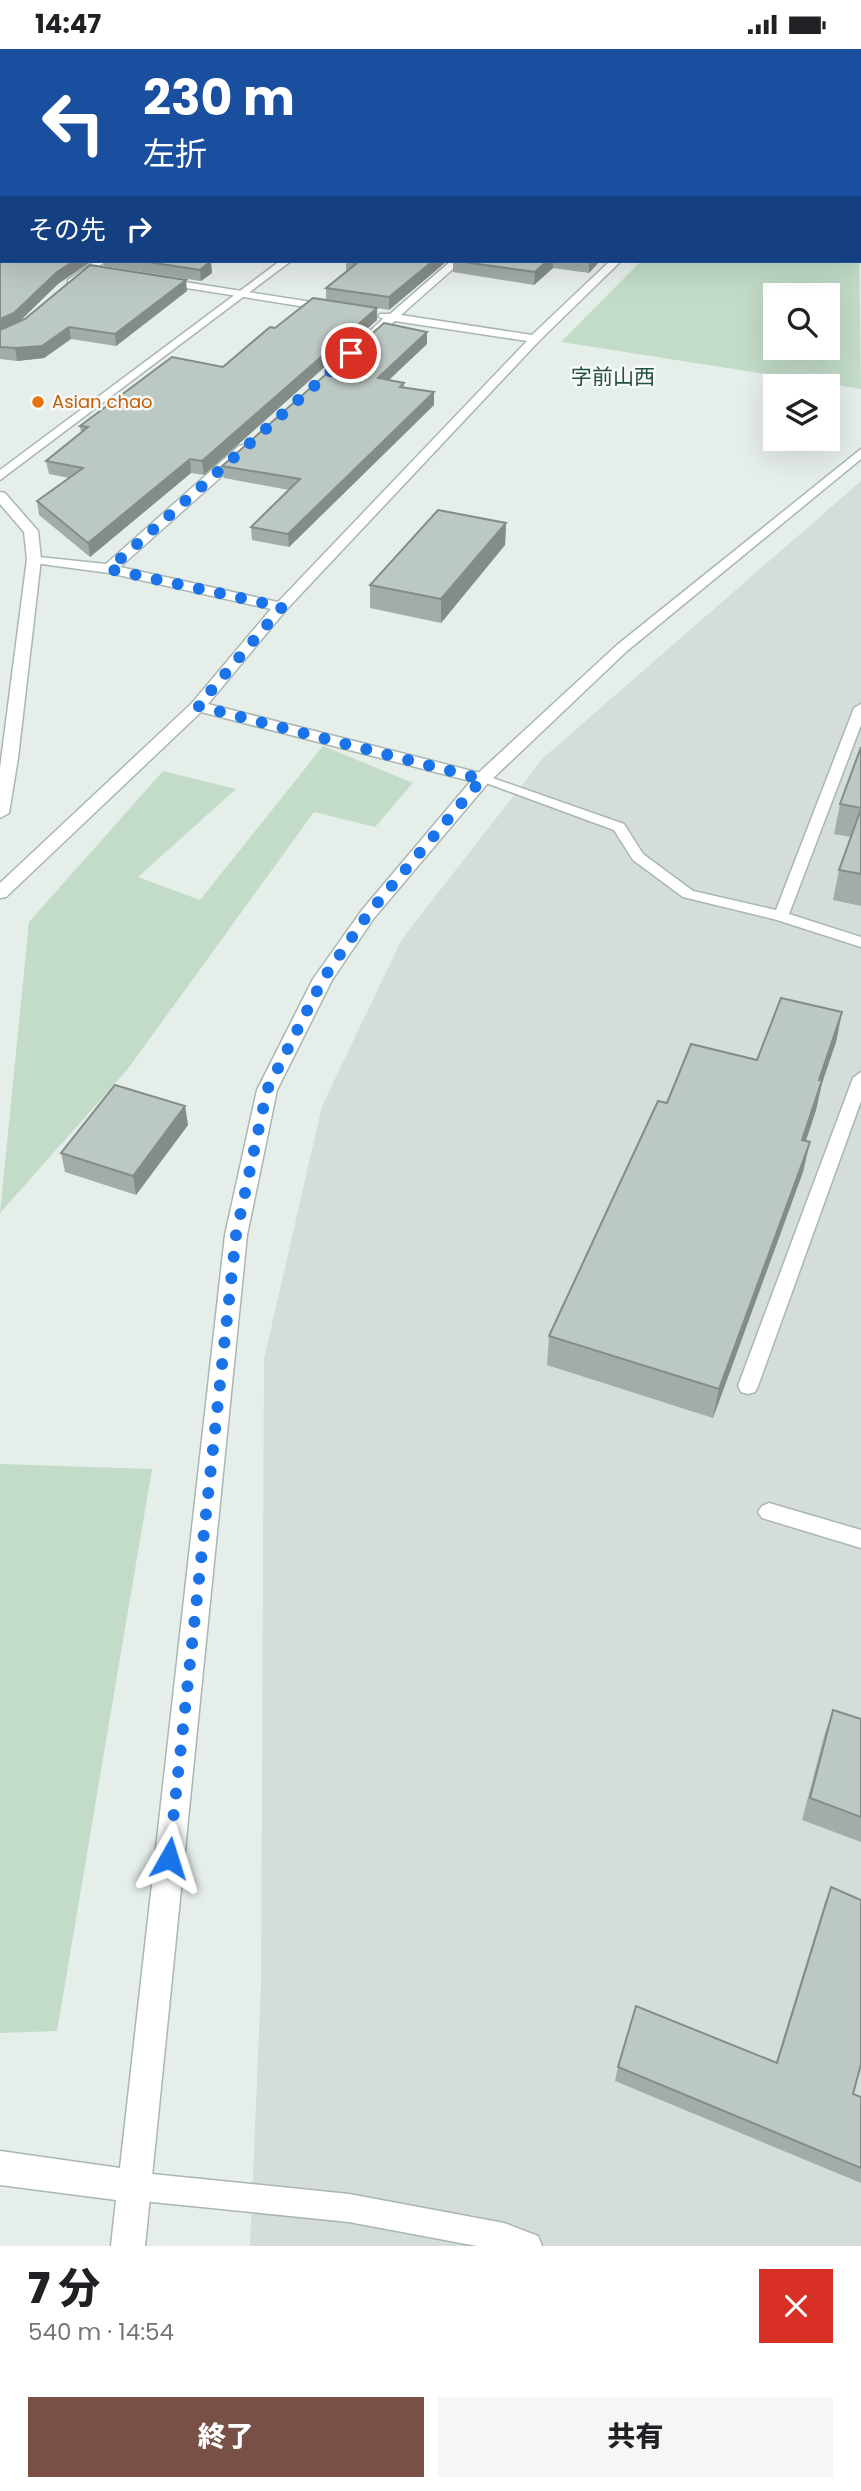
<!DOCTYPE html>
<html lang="ja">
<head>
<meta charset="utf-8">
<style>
  body { margin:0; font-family:Poppins,"Noto Sans JP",sans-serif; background:#f6f6f6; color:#202124; height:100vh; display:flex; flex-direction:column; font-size:26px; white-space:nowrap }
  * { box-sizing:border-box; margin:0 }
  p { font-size:23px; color:#757577 }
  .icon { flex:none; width:38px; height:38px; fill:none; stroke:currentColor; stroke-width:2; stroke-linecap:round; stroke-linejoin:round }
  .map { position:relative; height:2197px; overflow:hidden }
  .panel { display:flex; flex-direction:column; background:#fff; flex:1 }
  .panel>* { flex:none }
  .guide { position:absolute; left:0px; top:0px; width:861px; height:214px; box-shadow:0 7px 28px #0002; background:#1a4fa0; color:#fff; overflow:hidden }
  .buttons { position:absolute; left:763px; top:234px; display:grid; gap:14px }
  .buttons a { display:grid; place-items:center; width:77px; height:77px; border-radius:0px; background:#fff; box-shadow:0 7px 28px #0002; font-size:35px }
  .pin { position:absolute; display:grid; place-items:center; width:60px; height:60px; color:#fff; margin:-30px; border:4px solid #fff; border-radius:50%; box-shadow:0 2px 7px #0007 }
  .me { position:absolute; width:77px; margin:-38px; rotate:6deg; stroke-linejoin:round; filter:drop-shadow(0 0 5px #0008) }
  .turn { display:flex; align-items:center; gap:24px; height:147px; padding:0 28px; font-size:32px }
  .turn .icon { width:91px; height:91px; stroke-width:2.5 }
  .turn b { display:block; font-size:49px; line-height:60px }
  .then { display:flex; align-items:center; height:66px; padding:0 28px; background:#0003; gap:14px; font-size:26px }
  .round { display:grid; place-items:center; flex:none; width:74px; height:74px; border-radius:0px; background:#f6f6f6 }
  .summary { display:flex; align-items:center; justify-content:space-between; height:119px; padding:0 28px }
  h1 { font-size:42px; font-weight:800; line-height:52px }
  .primary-button { display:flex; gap:14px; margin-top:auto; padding:14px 28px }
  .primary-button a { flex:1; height:80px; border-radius:0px; background:#795045; color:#fff; font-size:28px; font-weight:800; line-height:80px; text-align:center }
  .primary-button a+a { background:#f6f6f6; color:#202124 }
  .status { display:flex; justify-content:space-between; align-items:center; height:49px; padding:0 35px; background:#fff; direction:ltr }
  .status svg { height:19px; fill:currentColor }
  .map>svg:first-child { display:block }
  .built { fill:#d4ddd9 }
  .green { fill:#c2dcc9; fill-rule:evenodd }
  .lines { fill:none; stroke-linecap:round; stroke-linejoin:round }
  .service-casing { stroke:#a9b6b1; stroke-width:3 }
  .minor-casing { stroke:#a9b6b1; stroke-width:3 }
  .tertiary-casing { stroke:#a9b6b1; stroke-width:3 }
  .path { stroke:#8aaea3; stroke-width:2; stroke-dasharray:2 2.5; stroke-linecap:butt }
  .service { fill:#fff; fill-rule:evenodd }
  .minor { fill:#fff; fill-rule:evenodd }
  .tertiary { fill:#fff; fill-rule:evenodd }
  .rail { stroke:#617973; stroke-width:2.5; stroke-dasharray:6 2.5; stroke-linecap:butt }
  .wall { fill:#a2aca8 }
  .shaded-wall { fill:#848c88 }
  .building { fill:#bcc8c3; stroke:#848c88; stroke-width:2 }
  .route { stroke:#1a73e8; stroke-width:12; stroke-dasharray:0 21.6 }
  .food-dot { fill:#e8710a; stroke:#f7faf8; stroke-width:2.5 }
  .labels { text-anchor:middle; stroke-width:5; stroke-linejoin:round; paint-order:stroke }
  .far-food-label { font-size:18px; fill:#c56008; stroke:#f7faf8; text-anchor:start }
  .far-quarter-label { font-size:21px; fill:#244f44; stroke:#f7faf8 }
</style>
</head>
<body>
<div class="status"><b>14:47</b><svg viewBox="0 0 49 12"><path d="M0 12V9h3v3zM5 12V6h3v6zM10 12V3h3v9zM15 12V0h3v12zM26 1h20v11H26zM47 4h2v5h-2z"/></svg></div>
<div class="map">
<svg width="861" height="2197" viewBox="0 0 861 2197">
  <rect width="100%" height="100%" fill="#e6eeea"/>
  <path class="built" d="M861,432V2197H250L261,1935L264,1310L322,1057L402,890L543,709Z"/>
  <g class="green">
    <path d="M859,193L861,340L561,293L641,212H859ZM775,247H828V299H775Z"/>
    <path d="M323,697L413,734L375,778L314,763L127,1021L0,1164L29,873L163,722L236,740L138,828L200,851Z"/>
    <path d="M0,1415L152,1420L57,1982L0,1984Z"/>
  </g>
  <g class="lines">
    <g class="service-casing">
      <g id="service">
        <path d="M861,655V676L789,865L861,888V898L777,871L683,848L633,811L614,781L475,730L482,726L487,727L624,775L643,805L693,842L776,861L854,659Z"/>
        <path d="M861,1023V1052L758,1337L755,1343L748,1345L741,1343L738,1337L853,1029Z"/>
        <path d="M769,1454L861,1481V1499L762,1469L758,1463L762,1457Z"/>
        <path d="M132,2123L349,2145L504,2174L538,2187L542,2197H477L349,2173L132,2151L122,2147L118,2137L122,2127Z"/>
      </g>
    </g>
    <g class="minor-casing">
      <g id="minor">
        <path d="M127,0H149L151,2H128Z"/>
        <path d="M201,0H212L199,2Z"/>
        <path d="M95,212H106L76,235H68V231Z"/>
        <path d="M451,212H462L401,266L532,286L610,212H621L539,292L286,561L208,655L488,726L490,730L488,734L482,735L201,663L6,848L0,849V834L192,654L271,560L109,524L34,514L29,513V507L106,515L239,397L244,396L250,400L249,403L120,518L278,553L527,292L395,272L369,294H361V290L383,270L378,267L380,265H390Z"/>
        <path d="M159,229L331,256L337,259L331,262L155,234L154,232Z"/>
      </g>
    </g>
    <g class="tertiary-casing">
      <g id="tertiary">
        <path d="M242,0H253L240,2Z"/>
        <path d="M2,70V76L0,77V71Z"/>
        <rect x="859" y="181" width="2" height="6"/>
        <path d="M280,212H291L0,431V421Z"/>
        <path d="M861,400V410L627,602L488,734L374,869L332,931L277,1041L247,1186L145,2197H111L116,2151L0,2136V2102L120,2119L225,1186L257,1041L313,930L362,861L476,726L617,596Z"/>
        <path d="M0,443L5,444L38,482L41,510L18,709L9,764L0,769V719L27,510L24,483L0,455Z"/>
      </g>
    </g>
    <g class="path">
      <path d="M674,0L681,2"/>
      <path d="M715,0L722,2"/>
      <path d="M785,2L791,0"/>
    </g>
    <use href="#service" class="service"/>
    <use href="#minor" class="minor"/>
    <use href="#tertiary" class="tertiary"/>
    <g class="rail">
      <path d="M532,0L539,2"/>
      <path d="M579,0L585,2"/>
      <path d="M629,0L636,2"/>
      <path d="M649,0L655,2"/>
    </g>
  </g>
  <g class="wall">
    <path d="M0,0H126L125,2H2V24L0,23Z"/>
    <path d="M583,0H627L621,2H590Z"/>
    <path d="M0,96L58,235L19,272L187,242L116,297L71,290L44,309L17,312L0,310Z"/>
    <path d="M103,212H210L212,224L201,232L104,217Z"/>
    <path d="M346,212H447L389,261L377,259V271L204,426L191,424L90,508L39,466L37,452L69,429L49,425L46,412L81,384L80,377L223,318L275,279L326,251V239L346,223Z"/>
    <path d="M453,212H600L589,224L553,219L534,236L453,223Z"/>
    <path d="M427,295L389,331L404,334V339L434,356L289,498L252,491L251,478L289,441L224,429L222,417Z"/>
    <path d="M506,474L505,496L441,574L370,559V536Z"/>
    <path d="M861,698V857L833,851L839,821L851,788L834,785L840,755Z"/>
    <path d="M842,963L836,993L822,1034L816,1061L806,1092L803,1123L713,1369L547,1316L549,1287L667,1054L757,1011Z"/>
    <path d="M185,1057L188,1076L136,1146L65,1123L61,1104Z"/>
    <path d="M833,1661L861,1670V1793L802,1771L825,1684Z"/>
    <path d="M831,1838L853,2045L861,2048V2134L615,2032L618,2018L776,2013L825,1853Z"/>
  </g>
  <g class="shaded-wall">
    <path d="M94,0H126L125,2H87Z"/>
    <path d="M464,0H477L474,2H461Z"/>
    <path d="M605,0H627L621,2H605Z"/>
    <path d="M74,212H92L58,235L16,276L0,283V270L57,223Z"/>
    <path d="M211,212L212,224L201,232L200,221Z"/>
    <path d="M433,212H447L389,261V248Z"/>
    <path d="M547,212H553V219L534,236L535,223Z"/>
    <path d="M589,212H600L589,224Z"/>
    <path d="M186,231L187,242L116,297L115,285Z"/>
    <path d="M377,259V271L204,426L202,412Z"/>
    <path d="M69,278L71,290L44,309L17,312L15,299Z"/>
    <path d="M427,283V295L378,341V329Z"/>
    <path d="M434,343V356L289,498L288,485Z"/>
    <path d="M190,410L191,424L90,508L88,494Z"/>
    <path d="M506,474L505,496L441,574V550Z"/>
    <path d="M842,963L836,993L822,1034L816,1061L796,1121L802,1091L819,1031Z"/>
    <path d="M185,1057L188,1076L136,1146L133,1127Z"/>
    <path d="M810,1093L803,1123L713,1369L719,1340Z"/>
  </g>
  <g class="building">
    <path d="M0,0H94L87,2H2V6L0,4Z"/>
    <path d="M189,0H190L206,2H185Z"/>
    <path d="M412,0H464L461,2H405Z"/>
    <path d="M2,95V144H0V96Z"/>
    <path d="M0,154H2V212H74L57,223L14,264L0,270Z"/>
    <path d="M142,212H211L200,221Z"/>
    <path d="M346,212H433L389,248L326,239L357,214Z"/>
    <path d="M457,212H547L535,223Z"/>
    <path d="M90,216L186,231L115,285L69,278L42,297L15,299L0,298V281L25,270Z"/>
    <path d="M313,249L377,259L202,412L190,410L88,494L37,452L83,419L46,412L88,378L80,377L172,308L223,318L270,278L275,279Z"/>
    <path d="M384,274L427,283L378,329L404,334L400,338L434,343L288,485L251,478L300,430L222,417Z"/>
    <path d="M438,461L506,474L441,550L370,536Z"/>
    <path d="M861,698V759L840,755Z"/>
    <path d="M861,760V825L839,821Z"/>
    <path d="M781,949L842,963L819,1031H822L802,1091L810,1093L719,1340L549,1287L658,1052L667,1054L691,995L757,1011Z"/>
    <path d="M115,1036L185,1057L133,1127L61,1104Z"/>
    <path d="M833,1661L861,1670V1768L810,1749Z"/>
    <path d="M831,1838L861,1851V2015L853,2045L861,2048V2119L618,2018L636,1957L777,2014Z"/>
  </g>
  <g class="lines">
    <path class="route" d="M169,1809L236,1186L267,1041L323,930L368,865L482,730L198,657L282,558L109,520L351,304"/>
  </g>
  <circle class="food-dot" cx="38" cy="353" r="7"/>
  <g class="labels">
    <g class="far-food-label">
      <text x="52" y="359">Asian chao</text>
    </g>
    <g class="far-quarter-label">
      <text x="613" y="335">字前山西</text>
    </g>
  </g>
</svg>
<div class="buttons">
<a><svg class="icon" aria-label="search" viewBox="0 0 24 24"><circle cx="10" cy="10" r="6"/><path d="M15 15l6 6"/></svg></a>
<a><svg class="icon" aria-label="layers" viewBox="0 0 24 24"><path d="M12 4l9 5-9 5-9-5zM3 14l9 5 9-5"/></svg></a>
</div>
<div class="pin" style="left:351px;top:304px;background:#d93025"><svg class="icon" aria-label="arrive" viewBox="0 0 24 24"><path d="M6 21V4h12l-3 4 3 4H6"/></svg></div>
<svg class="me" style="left:169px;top:1809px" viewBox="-20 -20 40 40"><path d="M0-17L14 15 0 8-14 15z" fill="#1a73e8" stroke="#fff" stroke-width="4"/></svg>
<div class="guide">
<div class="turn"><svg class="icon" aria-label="left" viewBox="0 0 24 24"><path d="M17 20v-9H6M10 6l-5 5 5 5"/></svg><div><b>230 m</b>左折</div></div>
<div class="then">その先<svg class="icon" aria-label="right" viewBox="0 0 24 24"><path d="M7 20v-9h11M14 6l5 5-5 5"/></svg></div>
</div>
</div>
<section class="panel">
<div class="summary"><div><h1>7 分</h1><p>540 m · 14:54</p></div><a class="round" style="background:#d93025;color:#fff"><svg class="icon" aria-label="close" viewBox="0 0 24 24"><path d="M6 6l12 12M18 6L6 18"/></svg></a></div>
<div class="primary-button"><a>終了</a><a>共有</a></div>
</section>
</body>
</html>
